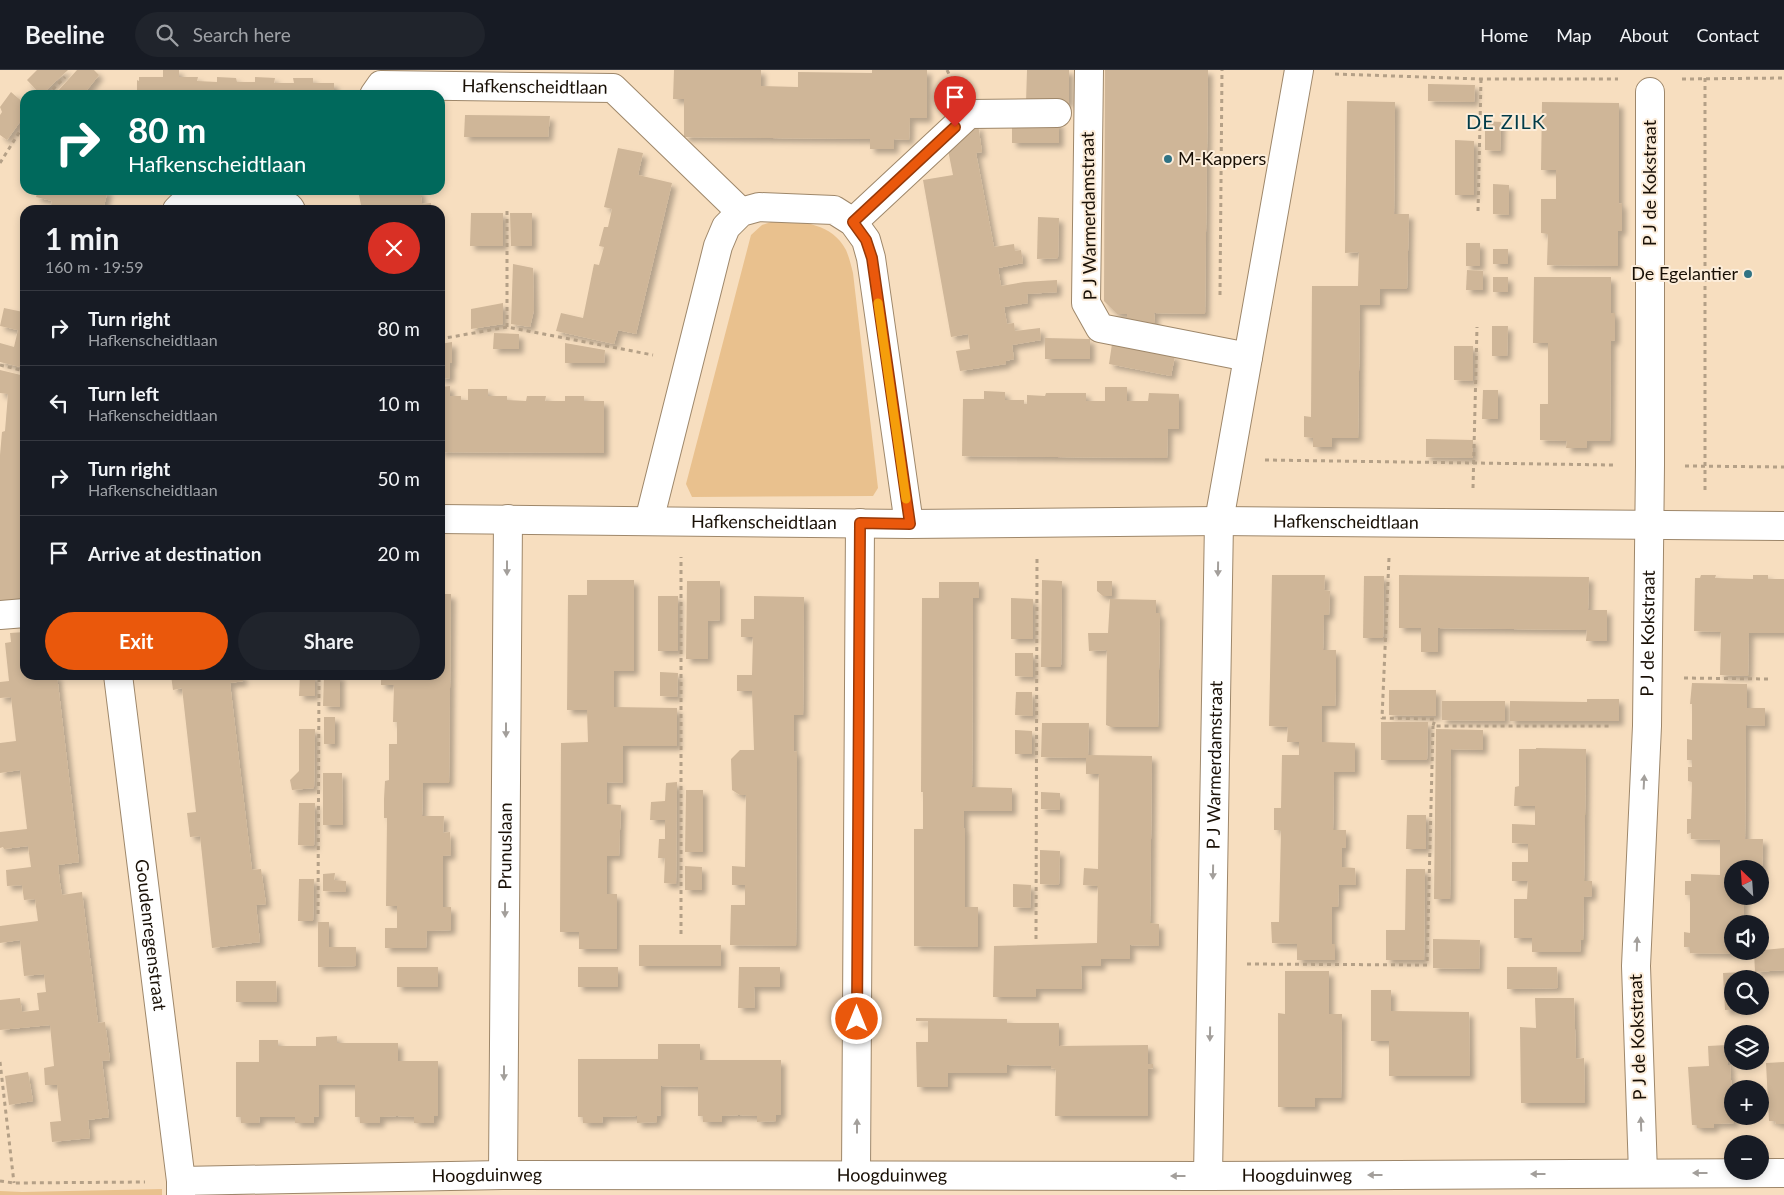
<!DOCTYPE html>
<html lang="en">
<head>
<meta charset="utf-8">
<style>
  body { margin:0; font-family:Lato,sans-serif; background:#20242c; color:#f1f3f6; height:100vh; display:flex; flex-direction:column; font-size:19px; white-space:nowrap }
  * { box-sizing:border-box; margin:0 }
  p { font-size:16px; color:#9ea1a6 }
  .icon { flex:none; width:28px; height:28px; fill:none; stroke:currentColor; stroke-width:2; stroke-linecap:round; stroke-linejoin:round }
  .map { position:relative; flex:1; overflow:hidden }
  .panel { position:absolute; left:20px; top:135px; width:425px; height:475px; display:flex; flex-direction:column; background:#171b24; border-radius:15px; box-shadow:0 2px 8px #0003 }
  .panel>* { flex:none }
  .banner { position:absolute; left:20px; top:20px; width:425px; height:105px; border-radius:15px; box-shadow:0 2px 8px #0003; background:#00695c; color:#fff; overflow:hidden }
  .needle { width:32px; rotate:335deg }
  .controls { position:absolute; left:1724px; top:790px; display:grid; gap:10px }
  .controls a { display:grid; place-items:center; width:45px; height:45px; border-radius:50%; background:#171b24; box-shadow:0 2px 8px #0003; font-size:25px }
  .pin { position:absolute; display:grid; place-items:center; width:42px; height:42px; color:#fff; margin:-51px -21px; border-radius:50% 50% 50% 0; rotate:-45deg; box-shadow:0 0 5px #0007 }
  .pin .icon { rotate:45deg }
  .me { position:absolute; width:55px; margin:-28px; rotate:0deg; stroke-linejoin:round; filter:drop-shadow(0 0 4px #0008) }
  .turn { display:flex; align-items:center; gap:18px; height:105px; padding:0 25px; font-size:22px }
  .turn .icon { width:65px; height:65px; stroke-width:2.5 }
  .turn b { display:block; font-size:35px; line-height:42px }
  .round { display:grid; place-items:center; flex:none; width:52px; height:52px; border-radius:26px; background:#20242c }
  .headline { display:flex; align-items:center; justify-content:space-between; height:85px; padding:0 25px }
  h1 { font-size:30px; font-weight:700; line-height:38px }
  .action { display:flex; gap:10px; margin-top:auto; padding:10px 25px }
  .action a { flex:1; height:58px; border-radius:30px; background:#ea580c; color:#fff; font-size:20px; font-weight:700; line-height:58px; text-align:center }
  .action a+a { background:#20242c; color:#f1f3f6 }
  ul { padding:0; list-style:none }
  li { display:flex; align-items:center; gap:15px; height:75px; padding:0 25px; border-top:1px solid #363941 }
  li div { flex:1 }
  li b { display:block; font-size:19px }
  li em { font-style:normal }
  header { display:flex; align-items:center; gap:30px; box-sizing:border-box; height:70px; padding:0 25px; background:#171b24; border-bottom:1px solid #363941 }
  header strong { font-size:24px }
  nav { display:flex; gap:28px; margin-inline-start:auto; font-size:18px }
  .search { width:350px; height:45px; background:#20242c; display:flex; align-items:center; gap:12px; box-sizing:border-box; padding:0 18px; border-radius:28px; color:#9ea1a6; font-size:19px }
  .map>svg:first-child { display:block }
  .green { fill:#e9c18e }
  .building { fill:#cfb698; filter:url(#shadow) }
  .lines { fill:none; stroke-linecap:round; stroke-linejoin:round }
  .minor-casing { stroke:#9e876a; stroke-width:30 }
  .path { stroke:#b4a087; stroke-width:3; stroke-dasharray:4 4; stroke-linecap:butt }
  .minor { stroke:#fff; stroke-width:28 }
  .oneway { fill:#a39f9b }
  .route-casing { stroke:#983908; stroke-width:12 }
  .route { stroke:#ea580c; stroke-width:9 }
  .slow { stroke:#f59e0b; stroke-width:9 }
  .poi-dot { fill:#307384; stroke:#fcedda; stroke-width:2 }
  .labels { text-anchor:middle; stroke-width:4; stroke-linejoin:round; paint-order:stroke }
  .street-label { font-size:18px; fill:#191006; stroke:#fcedda }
  .poi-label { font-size:18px; fill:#191006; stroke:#fcedda; text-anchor:start }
  .quarter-label { font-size:20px; letter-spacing:1px; fill:#003b48; stroke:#fcedda }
</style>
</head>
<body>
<header>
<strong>Beeline</strong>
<div class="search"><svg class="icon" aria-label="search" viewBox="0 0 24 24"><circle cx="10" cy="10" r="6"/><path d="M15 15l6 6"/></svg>Search here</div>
<nav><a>Home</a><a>Map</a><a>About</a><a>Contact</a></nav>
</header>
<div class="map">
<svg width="1784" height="1125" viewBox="0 0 1784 1125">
  <defs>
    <filter id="shadow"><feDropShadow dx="4.5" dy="4.5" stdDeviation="2.5" flood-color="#0004"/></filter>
  </defs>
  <rect width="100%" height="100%" fill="#f7debf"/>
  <g class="green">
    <path d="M777,150C803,152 832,153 846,180C849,187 851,195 853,203L878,418L873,426L692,427L686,414L751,165L762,155Z"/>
    <path d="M162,1119V1125H0V1121L22,1122Z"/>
  </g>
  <g class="building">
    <path d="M37,0H68L41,25L27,10Z"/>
    <path d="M77,0H94L99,5L87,20L92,25H61L57,22Z"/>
    <path d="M163,0H179V7H198L197,11L217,12V7L236,8L237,12H255V7L275,8L274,13H294L293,8H313V13H334V25H137V10L139,11V7H163Z"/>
    <path d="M674,0H761V16L798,17V2L872,3V0H927V48H910L909,70L894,69V79H870V69L684,67V29H673Z"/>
    <path d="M1027,0H1069V33H1026Z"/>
    <path d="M1105,0H1208L1205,244L1154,243L1155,253H1127V244H1117L1104,231Z"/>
    <path d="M1428,14L1475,15L1474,32L1428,31Z"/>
    <path d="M11,22L25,34V45L7,70L0,65V45L2,42L0,37Z"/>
    <path d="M1347,31L1395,32L1394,144H1409L1407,219H1380V235H1360L1358,368H1332V377H1313V368L1304,367V346L1311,347L1312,216H1358L1359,182L1345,183Z"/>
    <path d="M1542,32L1619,33V134L1622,133V161H1618V196L1547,195L1548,164L1541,163V129H1556V100H1541Z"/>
    <path d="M465,45L550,46L548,67H464Z"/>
    <path d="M1485,51L1501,52L1500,81L1485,80Z"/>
    <rect x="1012" y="52" width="47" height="21"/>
    <path d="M978,54L982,82L976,83L994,177L1014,174L1015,181L1021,180L1023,193L998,198L1001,216L1024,212L1057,210V222L1027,224L1028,233L1004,237L1007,254L1014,253L1015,261L1040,258L1041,270L1012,275L1014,289L1006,291V294L960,301L956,281L970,279L968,264L951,267L923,110L953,105L948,80Z"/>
    <path d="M1455,70L1474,71V125H1455Z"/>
    <path d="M618,78L643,83L638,105L672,113L636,264L618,260L614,274L556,261L561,243L583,248L594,194L599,195L604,177L599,176L604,157H608L612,139L604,137Z"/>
    <path d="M1493,114L1509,115V145L1493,144Z"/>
    <path d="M38,120H108L103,140H50L52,131L36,127Z"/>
    <path d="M358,120H420L422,134L431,133L432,140H362Z"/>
    <path d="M471,143H503V176H470Z"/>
    <path d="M510,143H532V176H511Z"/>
    <path d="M1038,147L1059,148L1058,188L1037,189Z"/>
    <rect x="1466" y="173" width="14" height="23"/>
    <rect x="1493" y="179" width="15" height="15"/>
    <path d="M513,194L533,198L534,240L530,257L511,254Z"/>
    <path d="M1467,200L1483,201V220H1466Z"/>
    <rect x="1493" y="207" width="15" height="15"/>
    <path d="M1534,207H1611V243H1615V270L1611,271L1610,371H1587V378H1566L1567,371L1540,370V334H1548V273H1533Z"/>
    <path d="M503,233V254L471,259V239Z"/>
    <path d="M24,235H25V298L0,292V273L14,277L18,260L0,256L4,238L23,242Z"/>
    <path d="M1492,256H1508L1507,286H1492Z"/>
    <path d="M494,263L519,264V279H493Z"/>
    <path d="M1045,268L1090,269V289H1045Z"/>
    <path d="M452,272V293H450V308L440,309V274Z"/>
    <path d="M565,273L605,280L604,293H565Z"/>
    <path d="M1112,274L1175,286L1171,306L1109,294Z"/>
    <path d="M1454,276H1473V311L1454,310Z"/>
    <path d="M0,300L25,306V532L0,530V385L2,362L5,361L8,324L0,323Z"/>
    <path d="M450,316V326H461V330H468V319H488V326H507V330L526,331L527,326H546L545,331H565V326H584V331H604V383L440,382V317Z"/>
    <path d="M1105,317H1127V331H1148L1149,323L1179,324V359H1168L1167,388L962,386L963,329H984V321L1005,322V330H1024V334H1027V325L1045,326L1046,323H1086V331H1105Z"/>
    <path d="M1483,320H1498V349H1482Z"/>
    <path d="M1426,369L1473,370V388L1426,387Z"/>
    <path d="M1272,505H1325L1324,520L1330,521L1329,545H1324L1323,580H1336V618L1335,636H1322V672L1355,673V702H1334L1333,760H1346V778H1342V797L1355,798L1356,815H1339L1338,837H1332V874H1335V890H1297V874L1272,873L1271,852H1279L1281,760H1274V738H1281L1282,685H1299V672H1287L1288,657L1269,656Z"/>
    <path d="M1399,505L1589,507L1588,540H1607V571H1586L1587,560L1438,558V582H1421V558H1399Z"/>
    <path d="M1701,505H1716L1715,508L1753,509V505H1768V509H1784V563H1749L1748,606L1720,605L1721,562L1694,561L1695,508H1700Z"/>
    <path d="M1364,506H1384L1383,568H1363Z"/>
    <path d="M587,510H634V601H614V637L677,638V676H623V713L607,712V734L621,735L619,786H607V824H617V879H579V862H560L561,673L588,672L587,640H567L568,525H587Z"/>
    <path d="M1042,510L1062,511L1061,597H1041Z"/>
    <path d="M687,511H720V550L708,551V589H686Z"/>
    <path d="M1097,511H1112V526H1103L1097,521Z"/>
    <path d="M939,512H979V528H973L972,717L1012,718V741H964V758H965V837H978V877L914,876V759H923V722H921L922,528H939Z"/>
    <path d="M440,524H451L449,713H423L422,746H444L443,763L450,762L451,785L443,786V837H451V860L427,861L426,878H385V858H397V836H386L387,748H384V729L385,711L389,710V674H397V652H393L394,615H381V605H440Z"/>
    <rect x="658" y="526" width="20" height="55"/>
    <path d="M754,526L804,527L803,645H794V682L797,681L796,876L730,875L731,835H745V815H732V796L745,797L746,725H740L732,720L731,689L740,680H754L752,621H737V605H752L753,567H741V549H754Z"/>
    <path d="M1011,528L1033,529V569H1011Z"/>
    <path d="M1110,529L1156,530V543H1160L1158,657H1111L1106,655L1107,580L1089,581L1088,563H1108Z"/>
    <path d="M25,562V605H57L79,792L58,795L60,813L62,825L82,822L98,953L105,952L110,990L102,991L109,1047L88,1050L90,1068L52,1072L50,1052L61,1051L57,1015H45L44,998L54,996L50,955L0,960V930L20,928L22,942L39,940L37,923L46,922L44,904L24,906L20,870L0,873V856L38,851L35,829L24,830L22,815L7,816L6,800L31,797L28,776L4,779L3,777L0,778V762L27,759L20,700L0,703V673L16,671L11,627L0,628V612L9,611L5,573L11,572L10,563Z"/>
    <path d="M1015,583H1033V607L1015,606Z"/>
    <path d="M660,602L678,603L677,627L660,626Z"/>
    <path d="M171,605H242L243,611L230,613L252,800L261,799L266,834L256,835L260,872L212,878L200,766L190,767L187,743L196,742L182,618L173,620Z"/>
    <path d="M300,605H315V626H299Z"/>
    <path d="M324,605H340V637L323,636Z"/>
    <path d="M1692,613L1747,614V638H1765V656L1746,655L1745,769H1763L1762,806H1760V799H1732V826H1744V854H1732V881H1744V884L1690,883V877H1684V862L1690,863V825H1685V811H1691V804L1720,805V770L1691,769V763L1687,764V749H1691L1692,712L1688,711V697H1692V690H1687V669L1692,670V634H1690Z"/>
    <path d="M1389,620H1436V646L1389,645Z"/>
    <path d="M1016,622H1032L1033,646L1015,645Z"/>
    <path d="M1587,629H1619V651H1510V631L1587,632Z"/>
    <path d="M1442,631H1505V651L1442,650Z"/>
    <rect x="324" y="647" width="11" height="27"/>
    <path d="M1381,652H1428L1427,690H1381Z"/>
    <path d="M1042,653H1089L1088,685L1152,686L1150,853L1159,854V876L1130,875V889H1101V896H1081L1082,919H1036V927H993L994,876L1097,873L1098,816L1083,815L1084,798L1098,799L1099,704H1086V688L1041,687Z"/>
    <path d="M299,659H315L314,718L292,720L290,710L299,701Z"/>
    <path d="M1436,659L1483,660V680L1451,679L1450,829H1434Z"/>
    <path d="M1015,660L1032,661V684H1015Z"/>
    <path d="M1536,678L1586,679L1584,811H1592V826L1584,827L1583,870H1581L1580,882H1532V868H1514V829H1527L1528,811H1512V792H1528V774L1512,773V754L1535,755V736H1514L1515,717L1519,716V679H1536Z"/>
    <path d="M323,703H342L343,755H323Z"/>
    <path d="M677,712L676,814L664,813L665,788H658L659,769H665V750H650L651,732L665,731L666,713Z"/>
    <path d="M686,720H703V782H685Z"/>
    <path d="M1041,722L1060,723V740L1041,739Z"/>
    <path d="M299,733H315L314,776L298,775Z"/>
    <path d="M1407,745H1426V779H1406Z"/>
    <path d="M1040,780L1060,781L1059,815L1040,814Z"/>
    <path d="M685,796L702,797V820H685Z"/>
    <path d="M1406,799H1425L1424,890H1386V860H1405Z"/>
    <path d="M335,803L334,810L346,811V822L323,821V804Z"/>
    <path d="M299,809H314L313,851H298Z"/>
    <path d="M1013,814L1031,815L1030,838L1013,837Z"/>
    <path d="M318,852H329V877H356V896L318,897Z"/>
    <path d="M1433,869L1480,870L1479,899L1433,898Z"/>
    <rect x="639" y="875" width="82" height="21"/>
    <path d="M1784,878V900L1755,902L1754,881Z"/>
    <rect x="397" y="897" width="41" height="20"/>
    <rect x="578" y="897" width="40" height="20"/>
    <path d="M739,897H780V917H754L755,938H738Z"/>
    <path d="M1507,897H1557L1558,918L1507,919Z"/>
    <path d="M1285,901H1329V944H1342L1341,1028H1315V1037H1278V943L1285,944Z"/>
    <path d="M1743,902V909H1732V936H1745L1746,939L1725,940L1723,903Z"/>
    <path d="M236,911H276L277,932H236Z"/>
    <path d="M1371,920H1391V941L1469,942L1470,1006H1389V971H1371Z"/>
    <path d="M1535,928H1574L1576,989L1584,988L1585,1033H1521L1520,957L1536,958Z"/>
    <path d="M916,948L1007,949V953H1059V976L1148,975V994H1153V998L1148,999V1046H1055L1056,999L1051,998V996L1007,995V1003H948V1017H917L916,972H928V951H916Z"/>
    <path d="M337,966V973H398V991H438V1046H434V1053H414V1047L397,1046L380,1047V1053H360V1047H355V1015H319V1046L314,1047V1053H295V1047H260L259,1053H241V1047H236V992H259V970H278V976H316V967Z"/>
    <path d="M658,974H700V990H781V1045H776V1051L757,1052V1046L739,1045L722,1046V1052H703V1046H698V1017L661,1016V1045L657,1046V1052L637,1053V1046L603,1047L602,1053H583V1047H578V989H658Z"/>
    <path d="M1727,975L1728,995H1730L1734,1053L1714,1054V1058H1697V1055H1692L1688,997L1709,996L1708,976Z"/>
    <path d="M1784,992V1054H1776L1775,1051H1769L1766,993Z"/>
    <path d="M28,1002L33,1031L9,1035L5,1006Z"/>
  </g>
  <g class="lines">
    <g class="minor-casing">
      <g id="minor">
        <path d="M1089,0L1086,233L1100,258L1248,287"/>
        <path id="s1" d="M374,25L381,15L613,18L741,142"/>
        <path d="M177,140L181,136L200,129H268L289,137L291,140"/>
        <path d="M853,152L969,44L1057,43"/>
        <path id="s2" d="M440,449L909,454L1219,451L1784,456"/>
        <path d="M649,451L718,176L726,157L741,142L759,137L834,140L853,152L866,170L871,188L909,454"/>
        <path d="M0,545L25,543"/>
        <path id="s3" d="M118,605L181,1111V1125"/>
        <path id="s4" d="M1643,1103L1636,896L1647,656L1650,395V22"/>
        <path d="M856,1104L860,453"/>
        <path id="s5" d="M503,1105L508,449"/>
        <path id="s6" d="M1208,1106L1219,451L1299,0"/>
        <path id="s7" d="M181,1111L503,1105L1208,1106L1784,1103"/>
      </g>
    </g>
    <g class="path">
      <path d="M947,0L953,12"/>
      <path d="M1335,4L1481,9H1618"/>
      <path d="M1682,9L1784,8"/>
      <path d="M51,25L49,23L65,7"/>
      <path d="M0,93L25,53"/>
      <path d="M1478,141L1481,9"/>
      <path d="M1220,225L1222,0"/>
      <path d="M507,257V138"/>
      <path d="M440,269L507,257L653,285"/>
      <path d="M0,295L25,301"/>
      <path d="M1265,390L1613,395"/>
      <path d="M1685,396L1784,397"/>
      <path d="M1473,418L1477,257"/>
      <path d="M1705,420V8"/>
      <path d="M1389,488L1382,648L1435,649L1433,656H1610"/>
      <path d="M1684,608L1768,609"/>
      <path d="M318,844L319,605"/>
      <path d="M681,864V487"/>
      <path d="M1036,869L1037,488"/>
      <path d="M1247,894L1427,895L1433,656"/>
      <path d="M0,992L14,1113"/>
      <path d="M0,1111L14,1113L145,1112"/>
    </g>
    <use href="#minor" class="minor"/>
  </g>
  <defs><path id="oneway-solid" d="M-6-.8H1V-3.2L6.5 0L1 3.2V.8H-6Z" transform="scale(1.25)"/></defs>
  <g class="oneway">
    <use href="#oneway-solid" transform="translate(507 498) rotate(90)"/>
    <use href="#oneway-solid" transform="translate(1218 499) rotate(91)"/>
    <use href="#oneway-solid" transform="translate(506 660) rotate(90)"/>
    <use href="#oneway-solid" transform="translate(1644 712) rotate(-87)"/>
    <use href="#oneway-solid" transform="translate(1213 802) rotate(91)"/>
    <use href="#oneway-solid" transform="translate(505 840) rotate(90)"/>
    <use href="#oneway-solid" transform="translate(1637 874) rotate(-88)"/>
    <use href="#oneway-solid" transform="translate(1210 964) rotate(91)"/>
    <use href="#oneway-solid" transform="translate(504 1003) rotate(90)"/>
    <use href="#oneway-solid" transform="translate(1641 1054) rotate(-92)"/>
    <use href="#oneway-solid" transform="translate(857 1056) rotate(-90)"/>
    <use href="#oneway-solid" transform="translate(1700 1103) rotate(-180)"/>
    <use href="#oneway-solid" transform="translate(1538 1104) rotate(180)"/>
    <use href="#oneway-solid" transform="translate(1375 1105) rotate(180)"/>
    <use href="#oneway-solid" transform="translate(1178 1106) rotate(-180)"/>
  </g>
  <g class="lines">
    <g class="route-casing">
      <path id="route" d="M857,949L860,453L910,454L872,188L866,170L853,152L955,57"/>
    </g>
    <use href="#route" class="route"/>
    <path class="slow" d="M878,233L906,429"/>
  </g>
  <g class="poi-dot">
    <circle cx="1168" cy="89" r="5"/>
    <circle cx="1748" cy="204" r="5"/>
  </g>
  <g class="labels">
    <g class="street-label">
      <text dy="6" stroke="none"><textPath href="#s1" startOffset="166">Hafkenscheidtlaan</textPath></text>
      <text transform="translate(1650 113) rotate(-90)" y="6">P J de Kokstraat</text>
      <text transform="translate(1089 146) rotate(-91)" y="6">P J Warmerdamstraat</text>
      <text dy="6" stroke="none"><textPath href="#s2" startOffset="324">Hafkenscheidtlaan</textPath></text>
      <text dy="6" stroke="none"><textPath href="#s2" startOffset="906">Hafkenscheidtlaan</textPath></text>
      <text dy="6" stroke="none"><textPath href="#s4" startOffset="540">P J de Kokstraat</textPath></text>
      <text dy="6" stroke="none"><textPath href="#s6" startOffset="411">P J Warmerdamstraat</textPath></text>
      <text dy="6" stroke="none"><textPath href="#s5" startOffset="329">Prunuslaan</textPath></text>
      <text dy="6" stroke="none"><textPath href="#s3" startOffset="262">Goudenregenstraat</textPath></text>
      <text transform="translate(1638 967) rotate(-92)" y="6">P J de Kokstraat</text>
      <text dy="6" stroke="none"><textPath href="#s7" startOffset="306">Hoogduinweg</textPath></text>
      <text dy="6" stroke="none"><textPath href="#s7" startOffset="711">Hoogduinweg</textPath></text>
      <text dy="6" stroke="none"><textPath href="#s7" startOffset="1116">Hoogduinweg</textPath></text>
    </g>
    <g class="poi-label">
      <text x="1178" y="95">M-Kappers</text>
      <text x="1738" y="210" text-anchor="end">De Egelantier</text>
    </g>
    <g class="quarter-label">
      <text x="1506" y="59">DE ZILK</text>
    </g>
  </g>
</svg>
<div class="controls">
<a><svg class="needle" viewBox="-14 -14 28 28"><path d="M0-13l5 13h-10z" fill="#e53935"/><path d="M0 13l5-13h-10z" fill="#9ea1a6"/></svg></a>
<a><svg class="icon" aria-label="sound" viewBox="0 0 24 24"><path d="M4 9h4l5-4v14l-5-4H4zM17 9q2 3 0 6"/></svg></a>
<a><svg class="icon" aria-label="search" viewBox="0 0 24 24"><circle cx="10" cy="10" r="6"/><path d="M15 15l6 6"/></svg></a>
<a><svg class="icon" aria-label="layers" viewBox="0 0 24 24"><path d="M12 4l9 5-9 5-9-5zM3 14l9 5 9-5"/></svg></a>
<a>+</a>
<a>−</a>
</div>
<div class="pin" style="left:955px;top:57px;background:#d93025"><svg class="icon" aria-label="arrive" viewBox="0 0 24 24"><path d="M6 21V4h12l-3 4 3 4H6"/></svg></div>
<svg class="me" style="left:857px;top:949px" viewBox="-20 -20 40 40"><circle r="17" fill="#ea580c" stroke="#fff" stroke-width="3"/><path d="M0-11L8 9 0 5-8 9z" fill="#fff"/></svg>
<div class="banner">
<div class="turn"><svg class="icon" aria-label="right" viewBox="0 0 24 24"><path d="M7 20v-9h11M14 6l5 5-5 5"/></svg><div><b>80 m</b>Hafkenscheidtlaan</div></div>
</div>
<section class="panel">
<div class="headline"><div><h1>1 min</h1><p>160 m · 19:59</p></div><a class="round" style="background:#d93025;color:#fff"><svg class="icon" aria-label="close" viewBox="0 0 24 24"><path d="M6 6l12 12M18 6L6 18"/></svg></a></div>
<ul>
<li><svg class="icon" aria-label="right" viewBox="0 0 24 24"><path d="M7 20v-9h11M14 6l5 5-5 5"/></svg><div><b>Turn right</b><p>Hafkenscheidtlaan</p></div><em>80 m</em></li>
<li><svg class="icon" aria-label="left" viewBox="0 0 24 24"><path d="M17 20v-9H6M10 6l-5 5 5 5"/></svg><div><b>Turn left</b><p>Hafkenscheidtlaan</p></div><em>10 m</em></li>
<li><svg class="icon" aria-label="right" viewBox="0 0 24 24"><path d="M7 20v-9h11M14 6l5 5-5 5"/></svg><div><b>Turn right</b><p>Hafkenscheidtlaan</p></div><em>50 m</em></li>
<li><svg class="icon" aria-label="arrive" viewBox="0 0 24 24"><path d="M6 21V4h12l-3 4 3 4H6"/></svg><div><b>Arrive at destination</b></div><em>20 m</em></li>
</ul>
<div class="action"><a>Exit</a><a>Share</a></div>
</section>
</div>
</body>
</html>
